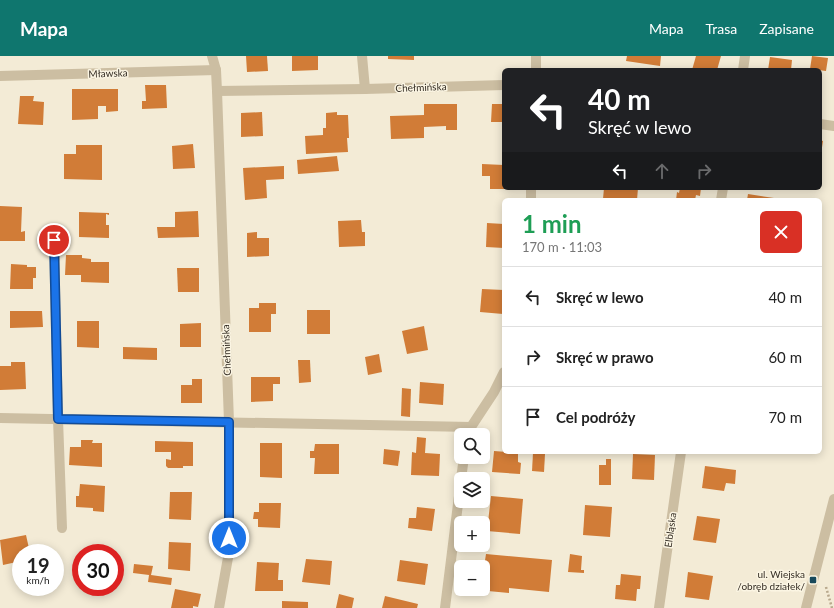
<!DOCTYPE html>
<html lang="pl">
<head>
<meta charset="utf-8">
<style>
  body { margin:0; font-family:Lato,sans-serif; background:#f6f6f6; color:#222; height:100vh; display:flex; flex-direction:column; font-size:15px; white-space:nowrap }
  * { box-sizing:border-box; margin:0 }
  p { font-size:13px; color:#767676 }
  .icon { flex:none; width:22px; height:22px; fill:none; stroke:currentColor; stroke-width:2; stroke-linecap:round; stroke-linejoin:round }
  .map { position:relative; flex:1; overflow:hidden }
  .drawer { position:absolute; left:502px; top:142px; width:320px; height:256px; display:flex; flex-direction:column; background:#fff; border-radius:6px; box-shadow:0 2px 10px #0003 }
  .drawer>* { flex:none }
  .banner { position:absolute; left:502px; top:12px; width:320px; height:122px; border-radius:6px; box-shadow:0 2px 10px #0003; background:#202124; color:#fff; overflow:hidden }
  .buttons { position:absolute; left:454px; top:372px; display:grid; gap:8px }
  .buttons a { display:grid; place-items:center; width:36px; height:36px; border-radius:6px; background:#fff; box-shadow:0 2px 10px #0003; font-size:20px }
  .speed { position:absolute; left:12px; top:488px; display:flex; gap:8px; font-size:20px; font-weight:700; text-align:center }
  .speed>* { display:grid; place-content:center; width:52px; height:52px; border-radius:50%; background:#fff; box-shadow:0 2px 10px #0003; line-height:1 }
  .speed small { font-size:10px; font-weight:400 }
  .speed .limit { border:6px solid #d22; background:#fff; color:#111 }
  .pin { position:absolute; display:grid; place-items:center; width:34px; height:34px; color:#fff; margin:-17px; border:2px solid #fff; border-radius:50%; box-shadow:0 1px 4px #0007 }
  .me { position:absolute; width:44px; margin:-22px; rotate:0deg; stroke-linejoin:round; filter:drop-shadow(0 0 3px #0008) }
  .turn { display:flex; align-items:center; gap:14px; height:84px; padding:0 20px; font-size:18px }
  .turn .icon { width:52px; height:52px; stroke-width:2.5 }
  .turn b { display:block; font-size:28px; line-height:34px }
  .lanes { display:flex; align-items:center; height:38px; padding:0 20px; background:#0003; justify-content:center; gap:20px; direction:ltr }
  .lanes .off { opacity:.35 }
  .round { display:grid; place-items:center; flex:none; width:42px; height:42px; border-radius:6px; background:#f6f6f6 }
  .head { display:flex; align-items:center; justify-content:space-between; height:68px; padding:0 20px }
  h1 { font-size:24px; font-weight:700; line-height:30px; color:#1e9e55 }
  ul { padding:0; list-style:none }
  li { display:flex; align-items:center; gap:12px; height:60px; padding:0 20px; border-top:1px solid #e0e0e0 }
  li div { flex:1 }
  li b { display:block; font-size:15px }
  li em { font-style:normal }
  header { display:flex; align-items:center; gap:24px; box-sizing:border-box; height:56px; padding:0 20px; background:#0f766e; color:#fff }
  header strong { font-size:19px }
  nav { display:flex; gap:22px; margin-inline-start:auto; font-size:14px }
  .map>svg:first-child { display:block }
  .building { fill:#d17c37 }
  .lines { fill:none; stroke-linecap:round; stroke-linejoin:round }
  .path { stroke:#b8a88c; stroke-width:2.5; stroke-dasharray:2 2; stroke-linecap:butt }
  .minor { stroke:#ccbea2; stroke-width:10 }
  .route-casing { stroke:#114b97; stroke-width:10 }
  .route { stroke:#1a73e8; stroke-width:7 }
  .poi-dot { fill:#17485a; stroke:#fbf5e3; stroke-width:1.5 }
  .labels { text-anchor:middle; stroke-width:3; stroke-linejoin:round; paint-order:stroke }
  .street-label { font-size:10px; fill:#352e25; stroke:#fbf5e3 }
  .poi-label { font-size:10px; fill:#352e25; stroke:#fbf5e3; text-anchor:end }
</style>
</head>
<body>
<header>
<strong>Mapa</strong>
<nav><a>Mapa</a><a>Trasa</a><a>Zapisane</a></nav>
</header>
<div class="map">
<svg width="834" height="552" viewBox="0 0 834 552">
  <rect width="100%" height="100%" fill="#f3ebd6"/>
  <g class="building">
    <path d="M246,0H267L268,15L247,16Z"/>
    <path d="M292,0H318V14L292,15Z"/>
    <path d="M388,0H414V4L388,3Z"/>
    <path d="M627,0H661L660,10L626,5Z"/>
    <path d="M696,0H721L717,14H692Z"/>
    <path d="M812,0L828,2L826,15L810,13Z"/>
    <path d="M770,1L792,4L791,14H768Z"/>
    <path d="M145,29H166L167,52L142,53V45H146Z"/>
    <path d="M72,33H118V55L106,56V50H98V63L72,64Z"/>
    <path d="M20,40H34L33,45L44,46L43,69L18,68Z"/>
    <path d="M424,48H457V74H446V70L424,71V82L391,83L390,60L424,59Z"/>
    <path d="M492,48H504V73H502V66H491Z"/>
    <path d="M262,56L263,80L241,81V57Z"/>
    <path d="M337,56V59H348L349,82H347L348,96L306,98L305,80L323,79V72H326V57Z"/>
    <path d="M820,84L823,85L821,98H820Z"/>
    <path d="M193,88L195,112L173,113L172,90Z"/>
    <path d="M76,89H102V124L64,123V98H76Z"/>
    <path d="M337,100L339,115L298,118L297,104Z"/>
    <path d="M482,108L504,109V133H490V120H482Z"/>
    <path d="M284,110V123L266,124L267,142L245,144L243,112Z"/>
    <path d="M604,132H638L637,144L603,143Z"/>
    <path d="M680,132H701L700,140L696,139L695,144H676L677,136L679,137Z"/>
    <path d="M748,138L774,142V144H747Z"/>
    <path d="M0,150L22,151L21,176L25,175V185H0Z"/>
    <path d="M198,155L199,181L158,182L157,171H175V156Z"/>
    <path d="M79,156L109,157V159L106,158V169H109V182L79,181Z"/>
    <path d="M361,164L362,176H365V190L339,191L338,165Z"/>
    <path d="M487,167L504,168V192L486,191Z"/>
    <path d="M257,176V182H269V200L247,201V177Z"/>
    <path d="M66,199H82V202L91,203V206H109V227L81,226V219H65Z"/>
    <path d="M11,208L27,209V211H36V222H33V233H10Z"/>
    <path d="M177,212H199V236H178Z"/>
    <path d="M482,233L504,234L503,258L480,256Z"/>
    <path d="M259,247H276V258H271V276H249V252H259Z"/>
    <rect x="307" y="254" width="23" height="24"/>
    <path d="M10,255H42L43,271L10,272Z"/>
    <path d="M77,265H99V292L77,291Z"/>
    <path d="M201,267V291H180V268Z"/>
    <path d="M424,270L428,294L407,298L402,275Z"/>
    <path d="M123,291L157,292V304L123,303Z"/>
    <path d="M379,298L382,316L368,319L365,301Z"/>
    <path d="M298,304H310L311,326L299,327Z"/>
    <path d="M11,306H25L26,333L0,334V310H11Z"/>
    <path d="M251,321H280V328H273V345L251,346Z"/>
    <path d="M192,323H202V347H181V329H192Z"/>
    <path d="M420,326L444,328L443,349L419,347Z"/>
    <path d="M402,332L411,333L410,361L401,360Z"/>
    <path d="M417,381L426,382L425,397L440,398L439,420L411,419L412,396L416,397Z"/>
    <path d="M81,384H93L92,387H102V411L69,409L70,391H81Z"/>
    <path d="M155,385L193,386V410H183V412H168L166,410V403L171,404V396H155Z"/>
    <path d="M260,387H282V422L260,421Z"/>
    <path d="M315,388H339V418H314L315,402H310V395H314Z"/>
    <path d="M384,393L400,395L398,410L383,408Z"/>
    <path d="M494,395L518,397V406L521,407L520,418L492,416Z"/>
    <path d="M533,397L545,398L544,416L532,415Z"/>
    <path d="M633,398L655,399L654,424L632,423Z"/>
    <path d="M606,403H611V429H599V409H606Z"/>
    <path d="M705,410L736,414L735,428L726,427L724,435L702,432Z"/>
    <path d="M80,428L105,430L104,456L93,455V452L76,451V440H79Z"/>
    <path d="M170,436H192L191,464L169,463Z"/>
    <path d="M491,440L523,443L520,478L487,475Z"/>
    <path d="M259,447H281L280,472L258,471V463H253L254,456H259Z"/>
    <path d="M585,449L612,451L610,481L583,479Z"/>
    <path d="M417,451L435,453L432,475L408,472L409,462H416Z"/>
    <path d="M697,460L720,463L716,487L693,484Z"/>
    <path d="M26,479L30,497H21V505L3,509L0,484Z"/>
    <path d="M169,486L191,487L190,515L168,513Z"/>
    <path d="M486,498L552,504L549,536L509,532V537L488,535L489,530H483L484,517L483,511H484Z"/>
    <path d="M570,498L582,500L581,514H584V517L568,516Z"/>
    <path d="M306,503L332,505L330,529L302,526Z"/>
    <path d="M400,504L428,508L425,529L397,525Z"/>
    <path d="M257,506L279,507L278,524H283V535H255Z"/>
    <path d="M134,508L153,510L151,519L172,522L171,529L148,526L149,519L133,517Z"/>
    <path d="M688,516L713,520L709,544L685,541Z"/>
    <path d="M621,518L641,520L640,533H637L636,545L615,543L616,529H620Z"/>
    <path d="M175,533L201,538L198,551L193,550V552H171Z"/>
    <path d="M339,538L354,542L352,552H336Z"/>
    <path d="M385,540L418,548L417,552H382Z"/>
    <path d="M282,545L308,546V552H282Z"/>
  </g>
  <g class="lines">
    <path class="path" d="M826,531L832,552"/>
    <g class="minor">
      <path d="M212,0L216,14L217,35L229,366V496L219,552"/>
      <path d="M362,0L365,33"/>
      <path d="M536,0V14"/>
      <path d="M743,14L745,0"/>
      <path d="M0,20L216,14"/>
      <path d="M217,35L365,33L504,29"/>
      <path d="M820,68L834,70"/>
      <path d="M531,144V132"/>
      <path d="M721,144L723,132"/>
      <path d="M54,184L58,363L62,472"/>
      <path d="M0,362L471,371"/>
      <path d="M469,379L471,371L494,336L504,316"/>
      <path d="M461,423L464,401"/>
      <path d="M445,552L461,424"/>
      <path d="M659,552L681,396"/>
      <path d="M806,552L834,443"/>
    </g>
  </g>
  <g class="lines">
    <g class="route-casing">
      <path id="route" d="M54,184L58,363L229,366V482"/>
    </g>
    <use href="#route" class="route"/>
  </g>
  <rect class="poi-dot" x="809" y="520" width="8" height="8" rx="2"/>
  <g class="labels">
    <g class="street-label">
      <text transform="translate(108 17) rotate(-2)" y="4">Mławska</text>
      <text transform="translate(421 31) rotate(-2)" y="4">Chełmińska</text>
      <text transform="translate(226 294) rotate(-92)" y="4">Chełmińska</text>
      <text transform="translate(670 474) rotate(-82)" y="4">Elbląska</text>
    </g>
    <g class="poi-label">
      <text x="805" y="522">ul. Wiejska<tspan x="805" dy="12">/obręb działek/</tspan></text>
    </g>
  </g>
</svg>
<div class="buttons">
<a><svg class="icon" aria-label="search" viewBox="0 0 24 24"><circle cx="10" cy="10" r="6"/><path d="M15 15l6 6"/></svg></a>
<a><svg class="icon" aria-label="layers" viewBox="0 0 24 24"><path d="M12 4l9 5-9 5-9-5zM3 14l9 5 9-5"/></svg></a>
<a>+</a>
<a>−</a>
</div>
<div class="speed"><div>19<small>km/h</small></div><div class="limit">30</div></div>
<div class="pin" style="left:54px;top:184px;background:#d93025"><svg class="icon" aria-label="arrive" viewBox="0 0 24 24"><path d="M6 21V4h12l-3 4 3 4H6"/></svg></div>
<svg class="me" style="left:229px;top:482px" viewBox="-20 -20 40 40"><circle r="17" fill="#1a73e8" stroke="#fff" stroke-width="3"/><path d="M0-11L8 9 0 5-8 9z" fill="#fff"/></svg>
<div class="banner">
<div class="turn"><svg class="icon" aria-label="left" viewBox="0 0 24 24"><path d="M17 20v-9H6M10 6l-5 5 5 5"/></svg><div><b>40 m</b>Skręć w lewo</div></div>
<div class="lanes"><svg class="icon" aria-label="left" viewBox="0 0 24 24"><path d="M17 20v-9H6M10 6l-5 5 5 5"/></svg><svg class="icon off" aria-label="ahead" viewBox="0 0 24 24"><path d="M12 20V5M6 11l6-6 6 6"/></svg><svg class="icon off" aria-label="right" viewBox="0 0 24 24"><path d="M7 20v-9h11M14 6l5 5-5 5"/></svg></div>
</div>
<section class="drawer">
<div class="head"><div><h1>1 min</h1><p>170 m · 11:03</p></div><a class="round" style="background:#d93025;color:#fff"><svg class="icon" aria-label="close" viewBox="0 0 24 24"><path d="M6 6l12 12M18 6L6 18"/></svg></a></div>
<ul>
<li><svg class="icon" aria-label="left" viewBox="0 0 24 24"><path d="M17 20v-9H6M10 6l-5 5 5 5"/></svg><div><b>Skręć w lewo</b></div><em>40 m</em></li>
<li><svg class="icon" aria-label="right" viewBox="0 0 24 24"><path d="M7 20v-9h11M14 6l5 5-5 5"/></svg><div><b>Skręć w prawo</b></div><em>60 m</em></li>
<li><svg class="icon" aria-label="arrive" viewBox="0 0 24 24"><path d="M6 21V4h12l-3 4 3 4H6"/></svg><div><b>Cel podróży</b></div><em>70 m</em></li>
</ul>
</section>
</div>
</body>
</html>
